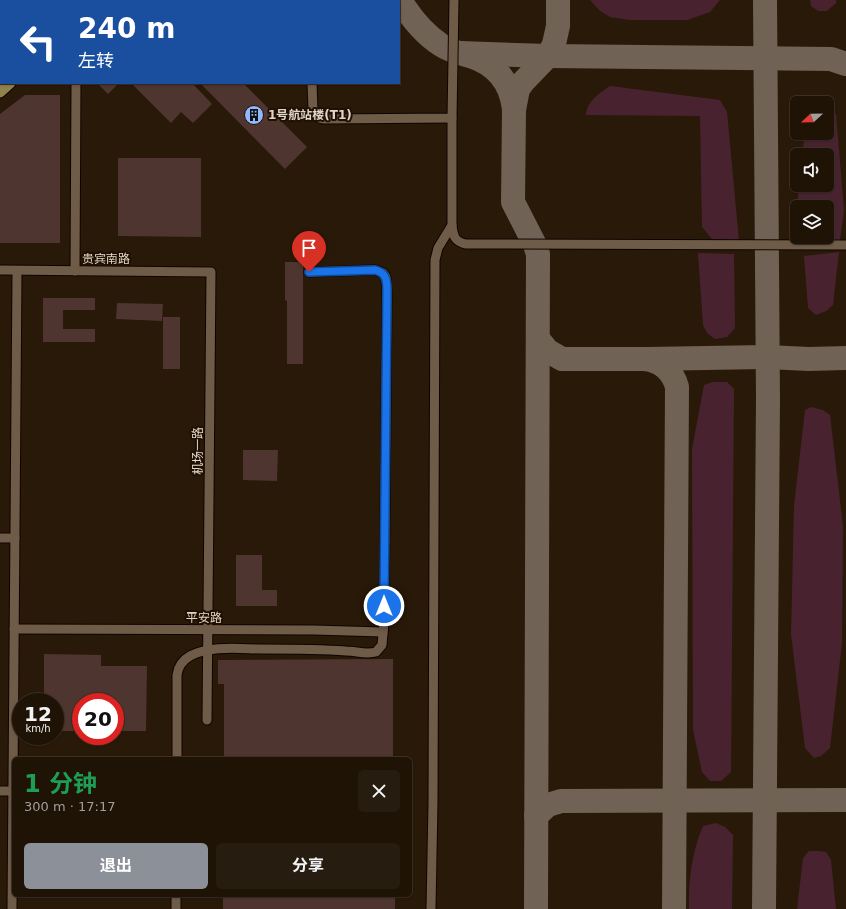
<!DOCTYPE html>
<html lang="zh">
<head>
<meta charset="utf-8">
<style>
  body { margin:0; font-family:"DejaVu Sans","Noto Sans SC",sans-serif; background:#271c10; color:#f1f3f6; height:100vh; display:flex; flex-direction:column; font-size:15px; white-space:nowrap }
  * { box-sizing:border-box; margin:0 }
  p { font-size:13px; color:#a19e9b }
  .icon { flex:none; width:22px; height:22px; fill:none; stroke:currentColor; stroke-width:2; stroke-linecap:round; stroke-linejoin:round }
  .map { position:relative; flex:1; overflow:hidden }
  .drawer { position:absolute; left:12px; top:757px; width:400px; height:140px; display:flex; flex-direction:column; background:#1f1306; border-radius:6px; box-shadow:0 1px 3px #0004,0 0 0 1px #3c3228 }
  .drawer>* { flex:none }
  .hud { position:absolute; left:0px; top:0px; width:400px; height:84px; box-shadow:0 1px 3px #0004,0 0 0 1px #3c3228; background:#1a4fa0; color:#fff; overflow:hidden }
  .needle { width:26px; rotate:248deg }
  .buttons { position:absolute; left:790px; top:96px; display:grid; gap:8px }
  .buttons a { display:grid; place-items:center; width:44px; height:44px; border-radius:6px; background:#1f1306; box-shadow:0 1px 3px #0004,0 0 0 1px #3c3228; font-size:20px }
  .speed { position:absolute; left:12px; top:693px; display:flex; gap:8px; font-size:20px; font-weight:700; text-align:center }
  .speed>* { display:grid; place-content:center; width:52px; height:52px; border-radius:50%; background:#1f1306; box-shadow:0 1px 3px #0004,0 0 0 1px #3c3228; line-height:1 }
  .speed small { font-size:10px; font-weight:400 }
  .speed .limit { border:6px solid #d22; background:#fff; color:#111 }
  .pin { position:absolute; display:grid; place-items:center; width:34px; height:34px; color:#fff; margin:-41px -17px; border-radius:50% 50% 50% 0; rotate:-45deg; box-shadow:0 0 4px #0007 }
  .pin .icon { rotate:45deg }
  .me { position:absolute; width:44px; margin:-22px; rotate:0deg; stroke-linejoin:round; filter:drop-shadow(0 0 3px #0008) }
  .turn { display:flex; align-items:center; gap:14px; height:84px; padding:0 12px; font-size:18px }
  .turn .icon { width:52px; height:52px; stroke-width:2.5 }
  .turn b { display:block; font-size:28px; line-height:34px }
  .round { display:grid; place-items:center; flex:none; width:42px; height:42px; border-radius:6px; background:#271c10 }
  .head { display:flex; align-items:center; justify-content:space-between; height:68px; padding:0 12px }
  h1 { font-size:24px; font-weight:700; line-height:30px; color:#1e9e55 }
  .action { display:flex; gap:8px; margin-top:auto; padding:8px 12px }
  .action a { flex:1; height:46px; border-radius:6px; background:#8c9099; color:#fff; font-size:16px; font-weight:700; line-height:46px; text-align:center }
  .action a+a { background:#271c10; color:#f1f3f6 }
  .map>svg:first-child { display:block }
  .green { fill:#48232f }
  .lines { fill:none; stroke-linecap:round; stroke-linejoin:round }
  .taxiway { stroke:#706254; stroke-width:24 }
  .building { fill:#4e3530 }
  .major-tunnel { stroke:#443525; stroke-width:11; stroke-dasharray:11 5.5; stroke-linecap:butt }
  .minor-casing { stroke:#110400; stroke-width:11 }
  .major-casing { stroke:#110400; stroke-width:13 }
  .minor { stroke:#6e5b48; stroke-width:9 }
  .major { stroke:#91814c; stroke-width:11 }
  .route-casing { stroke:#114b97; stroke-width:10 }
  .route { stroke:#1a73e8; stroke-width:7 }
  .labels { text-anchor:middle; stroke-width:4; stroke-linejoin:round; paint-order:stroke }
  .poi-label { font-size:12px; font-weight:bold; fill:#e0d5ca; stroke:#201002; text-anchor:start }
  .street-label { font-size:12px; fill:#e0d5ca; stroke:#201002 }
</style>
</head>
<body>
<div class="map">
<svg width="846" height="909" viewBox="0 0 846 909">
  <rect width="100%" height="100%" fill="#291908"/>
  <g class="green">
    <path d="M590,0H720L710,12L687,20H629L610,17L599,10Z"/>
    <path d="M810,0H836V3L827,11H818L811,6Z"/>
    <path d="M610,86L720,100L727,112L739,241L712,239L702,227L700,116L586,115C587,101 600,93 610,86Z"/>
    <path d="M827,105L836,114L844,210L840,240L801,245L800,237H827V207H797V211L799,185H827V155H802L805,133H827Z"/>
    <path d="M839,252L833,305L826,311L816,315L808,308L804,256Z"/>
    <path d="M698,253L734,254L735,328L727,337L715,339L707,333L703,325Z"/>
    <path d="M713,382H727L734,389L731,772L721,781H710L702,772L693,730L692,449L704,385Z"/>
    <path d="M811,407L823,410L830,415L843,526L842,643L830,748L821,756L814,758L805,748L791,634L794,506L805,410Z"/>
    <path d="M716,823L725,827L733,835L732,909H689C688,882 692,851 703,826Z"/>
    <path d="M809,851H817L826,852L831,860L836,909H797L803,858Z"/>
  </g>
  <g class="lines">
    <g class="taxiway">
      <path d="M400,0C411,18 424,34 441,45C450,51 460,53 470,56C496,64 511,83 514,109"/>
      <path d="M460,53L548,56L831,59L846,64"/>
      <path d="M539,340L548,351L562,359H644C660,360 673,371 677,387L674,909"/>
      <path d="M647,359L767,357L809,359L846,358"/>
      <path d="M536,816L548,805L561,801L846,800"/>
      <path d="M536,909L538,254L535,245L513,202L514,110L518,89L523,82L548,56L554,44L558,26V0"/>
      <path d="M764,909L768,399L765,0"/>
    </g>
  </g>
  <g class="building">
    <path d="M97,83H119L108,94Z"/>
    <path d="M131,83H192L212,104L193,123L181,112L171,123Z"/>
    <path d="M200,83H243L307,147L285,169Z"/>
    <path d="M25,95H60V243H0V114Z"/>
    <path d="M118,158H201V237L118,236Z"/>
    <path d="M285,262H303V364H287V301L285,300Z"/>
    <path d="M43,298H95V310H63V329H95V342H43Z"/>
    <path d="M117,303L163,304L162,321L116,319Z"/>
    <rect x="163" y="317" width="17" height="52"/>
    <path d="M243,450H278L277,481L243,480Z"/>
    <path d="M236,555H262V590H277V606H236Z"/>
    <path d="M44,654L101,655V666H147L146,731H115V702H81V731H55V702H44Z"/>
    <path d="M393,659V759H224V684H218V660Z"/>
    <rect x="83" y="736" width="18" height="5"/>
    <rect x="223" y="895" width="172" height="14"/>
  </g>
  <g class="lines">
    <path class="major-tunnel" d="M62,1V0"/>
    <g class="minor-casing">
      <g id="minor">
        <path d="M313,1V0"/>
        <path d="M312,83L313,111L319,118L324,119L452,118L454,0"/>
        <path d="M452,118V225C453,236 455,242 466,244C593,245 719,244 846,245"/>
        <path d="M0,270L211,272L207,720"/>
        <path d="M75,271L76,83"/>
        <path d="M0,538H15"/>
        <path d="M14,629L314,630L383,632"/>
        <path d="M177,759V675C178,667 183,660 190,656C210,645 241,649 263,649C291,649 318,649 346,651C356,651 366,655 376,652L382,645L384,622L387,294L386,277L383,273L375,270L309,272"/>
        <path d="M0,791H13"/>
        <path d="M176,895V909"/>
        <path d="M12,909L17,271"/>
        <path d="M431,909L433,802L435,260L438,248L452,225"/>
      </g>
    </g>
    <g class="major-casing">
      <g id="major">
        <path d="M44,0V1"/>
        <path d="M0,92L10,83"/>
      </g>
    </g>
    <use href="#minor" class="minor"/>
    <use href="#major" class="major"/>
  </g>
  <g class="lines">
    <g class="route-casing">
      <path id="route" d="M309,272L375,270C388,273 387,283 387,294L384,606"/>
    </g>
    <use href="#route" class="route"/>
  </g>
  <defs>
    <g id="building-disc" transform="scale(1)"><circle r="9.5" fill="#91b8fd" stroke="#201002"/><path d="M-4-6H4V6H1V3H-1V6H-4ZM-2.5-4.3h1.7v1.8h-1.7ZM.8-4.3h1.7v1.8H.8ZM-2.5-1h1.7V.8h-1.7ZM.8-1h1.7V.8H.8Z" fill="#111"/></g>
  </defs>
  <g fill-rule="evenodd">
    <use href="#building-disc" x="254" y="115"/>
  </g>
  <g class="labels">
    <g class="poi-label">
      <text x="268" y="119">1号航站楼(T1)</text>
    </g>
    <g class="street-label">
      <text x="106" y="263">贵宾南路</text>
      <text transform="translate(198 451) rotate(-90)" y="4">机场一路</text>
      <text x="204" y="622">平安路</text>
    </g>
  </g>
</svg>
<div class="buttons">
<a><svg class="needle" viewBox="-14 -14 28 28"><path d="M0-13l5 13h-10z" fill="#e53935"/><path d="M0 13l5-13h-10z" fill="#a19e9b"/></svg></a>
<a><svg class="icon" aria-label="sound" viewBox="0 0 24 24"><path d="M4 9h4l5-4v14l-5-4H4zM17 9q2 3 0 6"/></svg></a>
<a><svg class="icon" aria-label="layers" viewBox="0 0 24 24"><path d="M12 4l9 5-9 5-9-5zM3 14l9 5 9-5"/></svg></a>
</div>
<div class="speed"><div>12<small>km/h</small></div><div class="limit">20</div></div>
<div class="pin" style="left:309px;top:272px;background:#d93025"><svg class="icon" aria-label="arrive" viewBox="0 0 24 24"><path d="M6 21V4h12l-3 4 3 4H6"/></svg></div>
<svg class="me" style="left:384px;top:606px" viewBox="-20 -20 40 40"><circle r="17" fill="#1a73e8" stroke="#fff" stroke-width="3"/><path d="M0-11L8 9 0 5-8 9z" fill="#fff"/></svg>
<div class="hud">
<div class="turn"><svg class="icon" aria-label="left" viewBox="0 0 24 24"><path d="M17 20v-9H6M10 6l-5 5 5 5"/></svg><div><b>240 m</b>左转</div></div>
</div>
<section class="drawer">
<div class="head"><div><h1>1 分钟</h1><p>300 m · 17:17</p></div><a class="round"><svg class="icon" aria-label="close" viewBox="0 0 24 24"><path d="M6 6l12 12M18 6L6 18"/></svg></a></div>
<div class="action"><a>退出</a><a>分享</a></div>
</section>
</div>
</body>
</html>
